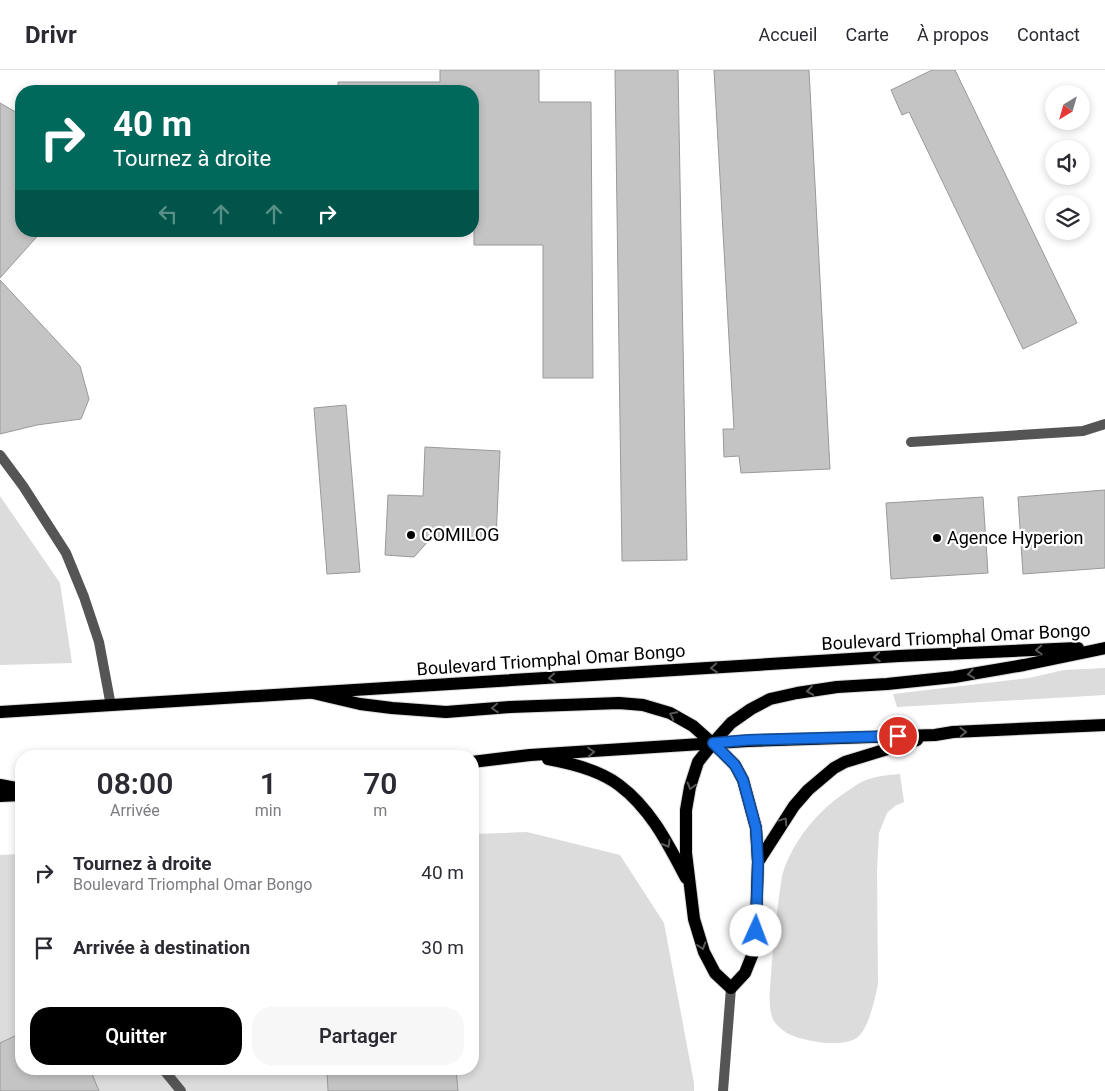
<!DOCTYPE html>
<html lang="fr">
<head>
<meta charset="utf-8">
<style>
  body { margin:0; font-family:Roboto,sans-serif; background:#f7f7f7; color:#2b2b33; height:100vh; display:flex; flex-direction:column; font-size:19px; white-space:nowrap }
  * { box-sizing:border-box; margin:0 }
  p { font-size:16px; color:#7c7c81 }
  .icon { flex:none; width:28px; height:28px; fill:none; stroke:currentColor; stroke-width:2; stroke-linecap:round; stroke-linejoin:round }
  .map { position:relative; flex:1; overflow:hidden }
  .side { position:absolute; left:15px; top:680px; width:464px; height:325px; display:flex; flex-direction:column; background:#fff; border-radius:20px; box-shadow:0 2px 8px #0003 }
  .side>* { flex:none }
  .banner { position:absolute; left:15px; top:15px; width:464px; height:152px; border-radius:20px; box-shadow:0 2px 8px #0003; background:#00695c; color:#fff; overflow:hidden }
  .needle { width:32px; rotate:217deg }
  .buttons { position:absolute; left:1045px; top:15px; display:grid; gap:10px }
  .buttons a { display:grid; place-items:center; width:45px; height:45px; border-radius:50%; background:#fff; box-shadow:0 2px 8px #0003; font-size:25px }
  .pin { position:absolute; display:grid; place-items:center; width:42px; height:42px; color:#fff; margin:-21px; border:2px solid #fff; border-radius:50%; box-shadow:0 1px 5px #0007 }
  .me { position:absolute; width:55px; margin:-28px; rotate:2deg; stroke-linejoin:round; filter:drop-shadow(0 0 4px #0008) }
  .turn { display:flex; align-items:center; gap:18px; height:105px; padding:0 15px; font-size:22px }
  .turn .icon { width:65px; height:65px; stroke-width:2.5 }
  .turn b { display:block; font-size:35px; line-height:42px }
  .lanes { display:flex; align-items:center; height:48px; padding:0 15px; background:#0003; justify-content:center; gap:25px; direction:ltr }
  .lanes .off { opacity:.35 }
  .eta { display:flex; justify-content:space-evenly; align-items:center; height:85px; text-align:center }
  .eta b { font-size:30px; font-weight:600; line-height:35px }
  .primary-button { display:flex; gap:10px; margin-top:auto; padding:10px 15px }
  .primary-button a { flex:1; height:58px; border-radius:20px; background:#000; color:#fff; font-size:20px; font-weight:600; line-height:58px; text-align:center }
  .primary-button a+a { background:#f7f7f7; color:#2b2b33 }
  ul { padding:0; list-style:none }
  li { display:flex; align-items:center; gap:15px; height:75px; padding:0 15px }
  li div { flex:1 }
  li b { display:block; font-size:19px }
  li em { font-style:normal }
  header { display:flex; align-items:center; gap:30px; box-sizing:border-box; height:70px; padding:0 25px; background:#fff; border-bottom:1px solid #e1e1e2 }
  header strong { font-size:24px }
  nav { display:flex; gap:28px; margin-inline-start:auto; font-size:18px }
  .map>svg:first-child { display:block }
  .green { fill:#dcdcdc }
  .building { fill:#c4c4c4; stroke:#999 }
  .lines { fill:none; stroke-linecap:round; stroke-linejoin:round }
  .primary-casing { stroke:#dbdbdb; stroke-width:14 }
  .service { stroke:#555; stroke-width:10 }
  .minor { stroke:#555; stroke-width:10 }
  .primary { stroke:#000; stroke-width:12 }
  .oneway { stroke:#595959 }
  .route-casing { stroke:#114b97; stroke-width:12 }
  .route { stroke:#1a73e8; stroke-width:9 }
  .poi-dot { fill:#000; stroke:#fff; stroke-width:2 }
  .labels { text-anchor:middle; stroke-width:4.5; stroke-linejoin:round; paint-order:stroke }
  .poi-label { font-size:18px; fill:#000; stroke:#fff; text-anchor:start }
  .street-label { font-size:18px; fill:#000; stroke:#fff }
</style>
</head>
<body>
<header>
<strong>Drivr</strong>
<nav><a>Accueil</a><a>Carte</a><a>À propos</a><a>Contact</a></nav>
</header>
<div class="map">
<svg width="1105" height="1021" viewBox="0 0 1105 1021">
  <rect width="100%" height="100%" fill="#fff"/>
  <g class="green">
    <path d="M0,426L60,513L72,593L0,595Z"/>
    <path d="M1105,598V625L897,637L893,624L1029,608L1064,600Z"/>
    <path d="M900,704L904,732L895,736L887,743L879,763L877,801L878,914C875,928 870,953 860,965C848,979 807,972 791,965C784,962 774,954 772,947C768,934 770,918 771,905C773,872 777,839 782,806C792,771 819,739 849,720C855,716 860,712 866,710C877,706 888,705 900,704Z"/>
    <path d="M527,762L620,785L664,853L694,1013V1021H0V785L21,784V999H472L473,764Z"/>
  </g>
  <g class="building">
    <path d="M440,0H539V32H591L593,308H543V175H474V149H472V21H338V12H440Z"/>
    <path d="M615,0H678L687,490L622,491Z"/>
    <path d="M714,0H809L830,399L741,403L739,386L724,387L723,359H734Z"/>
    <path d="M932,0H955L1077,253L1023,279L909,42L902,45L891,20Z"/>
    <path d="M0,33L21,45V161H42L0,208Z"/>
    <path d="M0,210L80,296L89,329L81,349L37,355L0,364Z"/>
    <path d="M346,335L360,502L327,504L314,338Z"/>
    <path d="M425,377L500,381L496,469L432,467L414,487L385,485L388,425L423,426Z"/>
    <path d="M1105,420V498L1023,504L1018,427Z"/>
    <path d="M983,427L988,503L891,509L886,433Z"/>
    <path d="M21,963V999H90L99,1021H0V973Z"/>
    <path d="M327,999H456L458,1021H328Z"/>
  </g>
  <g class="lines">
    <g class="primary-casing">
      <g id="primary">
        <path d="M313,623L360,634L392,638L446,642L510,637L619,633L643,635L670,643L693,656L721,681L735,695L743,710L756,758L758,792L755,878L745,903L731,918L715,903L704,882L694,849L686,783V740L690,717L698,692L713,673L731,653L751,639L770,629L797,623L837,617L887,614L954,607L1024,595L1105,578"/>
        <path d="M0,642L899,586L1078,578"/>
        <path d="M548,689C570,693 601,701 619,715C651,739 668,774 686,808"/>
        <path d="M472,692L530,685L748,671L935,665L953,662L1105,655"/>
        <path d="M0,715L21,719"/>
        <path d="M0,726L21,725"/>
        <path d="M758,792L794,736L808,720L834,698L845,692L917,670"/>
      </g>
    </g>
    <g class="service">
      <path d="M911,372L1083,361L1105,354"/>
      <path d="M0,385L23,416L66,483L84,527L99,572L111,636"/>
      <path d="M163,999L181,1021"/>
    </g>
    <path class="minor" d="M723,1021L731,918"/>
    <use href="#primary" class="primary"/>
  </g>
  <defs><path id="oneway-chevron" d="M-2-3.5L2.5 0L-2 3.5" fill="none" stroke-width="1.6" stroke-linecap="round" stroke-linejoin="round" transform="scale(1.25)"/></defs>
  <g class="oneway">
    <use href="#oneway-chevron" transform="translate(1039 580) rotate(177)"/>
    <use href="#oneway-chevron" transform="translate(877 587) rotate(176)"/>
    <use href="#oneway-chevron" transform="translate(714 598) rotate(176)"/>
    <use href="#oneway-chevron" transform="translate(971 604) rotate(171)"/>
    <use href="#oneway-chevron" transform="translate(552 608) rotate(176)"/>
    <use href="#oneway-chevron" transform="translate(810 621) rotate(171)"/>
    <use href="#oneway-chevron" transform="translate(495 638) rotate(176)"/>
    <use href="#oneway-chevron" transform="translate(673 645) rotate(-154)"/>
    <use href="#oneway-chevron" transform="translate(963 662) rotate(-2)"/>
    <use href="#oneway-chevron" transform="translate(591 682) rotate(-4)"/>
    <use href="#oneway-chevron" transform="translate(691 716) rotate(105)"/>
    <use href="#oneway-chevron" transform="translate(784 751) rotate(-56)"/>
    <use href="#oneway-chevron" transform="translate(667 774) rotate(60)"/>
    <use href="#oneway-chevron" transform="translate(702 876) rotate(72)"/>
  </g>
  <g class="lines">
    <g class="route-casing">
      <path id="route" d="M756,861L758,792L756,758L743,710L735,695L713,673L748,670L898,666"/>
    </g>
    <use href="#route" class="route"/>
  </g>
  <g class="poi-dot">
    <circle cx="411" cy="465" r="5"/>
    <circle cx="937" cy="468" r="5"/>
  </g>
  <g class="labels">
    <g class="poi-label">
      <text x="421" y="471">COMILOG</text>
      <text x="947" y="474">Agence Hyperion</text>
    </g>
    <g class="street-label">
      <text transform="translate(956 567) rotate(-3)" y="6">Boulevard Triomphal Omar Bongo</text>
      <text transform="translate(551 590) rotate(-4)" y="6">Boulevard Triomphal Omar Bongo</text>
    </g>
  </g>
</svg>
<div class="buttons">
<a><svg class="needle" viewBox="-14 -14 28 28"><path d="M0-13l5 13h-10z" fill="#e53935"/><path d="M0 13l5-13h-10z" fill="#7c7c81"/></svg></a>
<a><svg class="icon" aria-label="sound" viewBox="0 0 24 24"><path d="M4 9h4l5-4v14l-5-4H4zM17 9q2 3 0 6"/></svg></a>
<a><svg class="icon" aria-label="layers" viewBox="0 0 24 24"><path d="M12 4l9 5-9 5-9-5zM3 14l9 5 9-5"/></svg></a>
</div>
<div class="pin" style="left:898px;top:666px;background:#d93025"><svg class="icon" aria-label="arrive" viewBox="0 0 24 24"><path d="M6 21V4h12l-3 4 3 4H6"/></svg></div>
<svg class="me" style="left:756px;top:861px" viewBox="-20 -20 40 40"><circle r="19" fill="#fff"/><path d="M0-13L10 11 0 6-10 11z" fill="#1a73e8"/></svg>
<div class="banner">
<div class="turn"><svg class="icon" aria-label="right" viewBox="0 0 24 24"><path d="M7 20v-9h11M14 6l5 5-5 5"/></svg><div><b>40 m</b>Tournez à droite</div></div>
<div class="lanes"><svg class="icon off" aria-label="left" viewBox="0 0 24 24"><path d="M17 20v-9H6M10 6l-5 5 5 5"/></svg><svg class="icon off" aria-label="ahead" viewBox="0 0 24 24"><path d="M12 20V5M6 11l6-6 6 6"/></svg><svg class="icon off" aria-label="ahead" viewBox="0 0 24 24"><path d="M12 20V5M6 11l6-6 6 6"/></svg><svg class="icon" aria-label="right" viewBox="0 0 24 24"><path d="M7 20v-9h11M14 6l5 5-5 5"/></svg></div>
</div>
<section class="side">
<div class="eta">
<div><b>08:00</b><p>Arrivée</p></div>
<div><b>1</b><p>min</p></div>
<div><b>70</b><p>m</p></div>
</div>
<ul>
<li><svg class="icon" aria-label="right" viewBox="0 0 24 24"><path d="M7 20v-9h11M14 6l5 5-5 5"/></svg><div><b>Tournez à droite</b><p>Boulevard Triomphal Omar Bongo</p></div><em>40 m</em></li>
<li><svg class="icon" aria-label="arrive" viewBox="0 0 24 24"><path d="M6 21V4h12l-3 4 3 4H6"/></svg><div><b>Arrivée à destination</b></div><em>30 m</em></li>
</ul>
<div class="primary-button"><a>Quitter</a><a>Partager</a></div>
</section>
</div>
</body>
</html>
